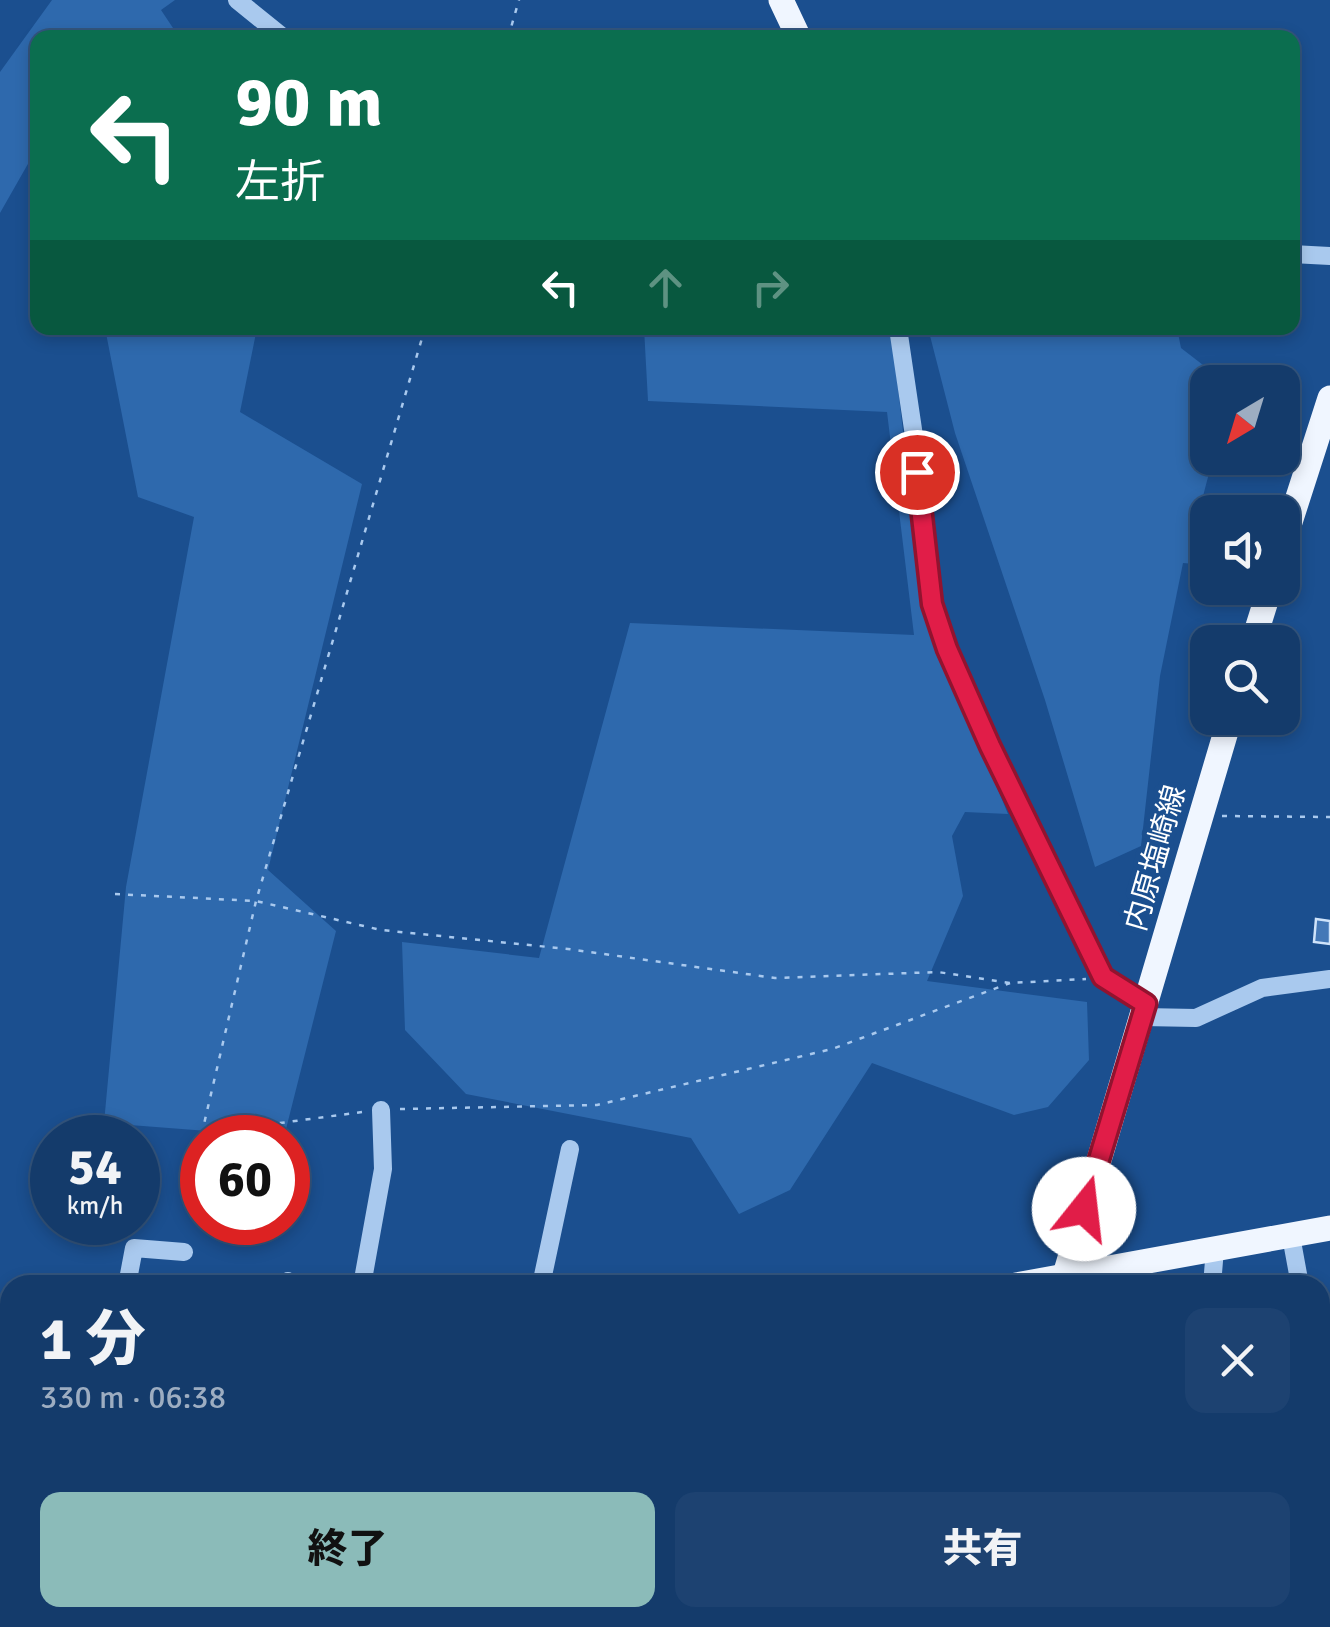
<!DOCTYPE html>
<html lang="ja">
<head>
<meta charset="utf-8">
<style>
  body { margin:0; font-family:Signika,"Noto Sans JP",sans-serif; background:#1d4271; color:#f1f3f6; height:100vh; display:flex; flex-direction:column; font-size:38px; white-space:nowrap }
  * { box-sizing:border-box; margin:0 }
  p { font-size:32px; color:#9dadc1 }
  .icon { flex:none; width:55px; height:55px; fill:none; stroke:currentColor; stroke-width:2; stroke-linecap:round; stroke-linejoin:round }
  .map { position:relative; flex:1; overflow:hidden }
  .side { position:absolute; left:0px; top:1275px; width:1330px; height:352px; display:flex; flex-direction:column; background:#143b6b; border-radius:30px 30px 0 0; box-shadow:0 5px 15px #0003,0 0 0 2px #33557e }
  .side>* { flex:none }
  .hud { position:absolute; left:30px; top:30px; width:1270px; height:305px; border-radius:20px; box-shadow:0 5px 15px #0003,0 0 0 2px #33557e; background:#0b6e4f; color:#fff; overflow:hidden }
  .needle { width:65px; rotate:218deg }
  .controls { position:absolute; left:1190px; top:365px; display:grid; gap:20px }
  .controls a { display:grid; place-items:center; width:110px; height:110px; border-radius:20px; background:#143b6b; box-shadow:0 5px 15px #0003,0 0 0 2px #33557e; font-size:50px }
  .speed { position:absolute; left:30px; top:1115px; display:flex; gap:20px; font-size:50px; font-weight:700; text-align:center }
  .speed>* { display:grid; place-content:center; width:130px; height:130px; border-radius:50%; background:#143b6b; box-shadow:0 5px 15px #0003,0 0 0 2px #33557e; line-height:1 }
  .speed small { font-size:25px; font-weight:400 }
  .speed .limit { border:15px solid #d22; background:#fff; color:#111 }
  .pin { position:absolute; display:grid; place-items:center; width:85px; height:85px; color:#fff; margin:-42px; border:5px solid #fff; border-radius:50%; box-shadow:0 2px 10px #0007 }
  .me { position:absolute; width:110px; margin:-55px; rotate:16deg; stroke-linejoin:round; filter:drop-shadow(0 0 8px #0008) }
  .turn { display:flex; align-items:center; gap:35px; height:210px; padding:0 40px; font-size:45px }
  .turn .icon { width:130px; height:130px; stroke-width:2.5 }
  .turn b { display:block; font-size:70px; line-height:85px }
  .lanes { display:flex; align-items:center; height:95px; padding:0 40px; background:#0003; justify-content:center; gap:50px; direction:ltr }
  .lanes .off { opacity:.35 }
  .round { display:grid; place-items:center; flex:none; width:105px; height:105px; border-radius:20px; background:#1d4271 }
  .summary { display:flex; align-items:center; justify-content:space-between; height:170px; padding:0 40px }
  h1 { font-size:60px; font-weight:800; line-height:75px }
  .cta { display:flex; gap:20px; margin-top:auto; padding:20px 40px }
  .cta a { flex:1; height:115px; border-radius:20px; background:#8bbbb9; color:#111; font-size:40px; font-weight:800; line-height:115px; text-align:center }
  .cta a+a { background:#1d4271; color:#f1f3f6 }
  .map>svg:first-child { display:block }
  .green { fill:#2e69ad }
  .building { fill:#4478b7; stroke:#cfe3fa; stroke-width:2.5 }
  .lines { fill:none; stroke-linecap:round; stroke-linejoin:round }
  .path { stroke:#a9c9ee; stroke-width:2.5; stroke-dasharray:5 8; stroke-linecap:butt }
  .minor { stroke:#a9c9ee; stroke-width:18 }
  .major { stroke:#f0f6ff; stroke-width:25 }
  .highway { stroke:#fff; stroke-width:30 }
  .route-casing { stroke:#92132f; stroke-width:25 }
  .route { stroke:#e11d48; stroke-width:18 }
  .labels { text-anchor:middle; stroke-width:10; stroke-linejoin:round; paint-order:stroke }
  .street-label { font-size:30px; fill:#fff; stroke:#1b4f8f }
</style>
</head>
<body>
<div class="map">
<svg width="1330" height="1627" viewBox="0 0 1330 1627">
  <rect width="100%" height="100%" fill="#1b4f8f"/>
  <g class="green">
    <path d="M52,0H175L161,10L179,37L38,38L37,148L0,213V72Z"/>
    <path d="M105,328H257L240,412L362,484L268,870L336,931L284,1137L104,1123L126,887L194,517L138,497Z"/>
    <path d="M644,328H891L924,612L1008,814L965,812L952,836L963,896L927,981L1087,1002L1089,1060L1048,1107L1014,1115L872,1063L790,1190L739,1214L691,1138L466,1094L405,1030L402,942L539,958L630,623L914,635L887,412L648,401Z"/>
    <path d="M928,328H1177L1181,348L1216,375L1217,382H1208V458H1213L1197,519L1207,526V565L1183,563L1160,676L1141,846L1095,867L1045,700L955,433Z"/>
  </g>
  <g class="building">
    <path d="M1316,919L1330,921V944L1314,942Z"/>
    <path d="M696,1618H731L737,1619L735,1627H693Z"/>
  </g>
  <g class="lines">
    <g class="path">
      <path d="M508,38L519,0"/>
      <path d="M1222,816L1330,817"/>
      <path d="M115,894L256,901L381,930L568,949L775,978L938,972L1010,983L1086,979"/>
      <path d="M400,1109L597,1105L832,1049L1010,983"/>
      <path d="M362,1112L206,1133L204,1124L256,901L425,328"/>
    </g>
    <g class="minor">
      <path d="M237,0L284,38"/>
      <path d="M1292,254L1330,256"/>
      <path d="M898,328L914,436L923,545L932,604L947,649L990,747L1103,977L1146,1005"/>
      <path d="M1143,1017L1196,1018L1262,988L1330,979"/>
      <path d="M1291,1236L1300,1285"/>
      <path d="M127,1285L134,1248L184,1252"/>
      <path d="M287,1285L288,1281"/>
      <path d="M362,1285L383,1169L381,1110"/>
      <path d="M541,1285L570,1149"/>
      <path d="M1212,1285L1215,1249"/>
      <path d="M1320,1487L1330,1490"/>
      <path d="M131,1618L133,1627"/>
      <path d="M400,1627L402,1618"/>
      <path d="M676,1627L677,1618"/>
    </g>
    <g class="major">
      <path d="M781,0L799,38"/>
      <path d="M1282,547L1330,398"/>
      <path d="M1253,642L1270,588"/>
      <path d="M1016,1285L1330,1228"/>
      <path d="M1062,1285L1230,718"/>
      <path d="M0,1439L10,1438"/>
      <path d="M938,1627L941,1618"/>
    </g>
    <g class="highway">
      <path d="M0,1478L10,1480"/>
      <path d="M0,1502L10,1504"/>
      <path d="M463,1618L494,1627"/>
      <path d="M555,1618L589,1627"/>
    </g>
  </g>
  <g class="lines">
    <g class="route-casing">
      <path id="route" d="M917,472L932,604L947,649L990,746L1103,977L1146,1004L1084,1209"/>
    </g>
    <use href="#route" class="route"/>
  </g>
  <g class="labels">
    <g class="street-label">
      <text transform="translate(1155 858) rotate(-74)" y="10">内原塩崎線</text>
    </g>
  </g>
</svg>
<div class="controls">
<a><svg class="needle" viewBox="-14 -14 28 28"><path d="M0-13l5 13h-10z" fill="#e53935"/><path d="M0 13l5-13h-10z" fill="#9dadc1"/></svg></a>
<a><svg class="icon" aria-label="sound" viewBox="0 0 24 24"><path d="M4 9h4l5-4v14l-5-4H4zM17 9q2 3 0 6"/></svg></a>
<a><svg class="icon" aria-label="search" viewBox="0 0 24 24"><circle cx="10" cy="10" r="6"/><path d="M15 15l6 6"/></svg></a>
</div>
<div class="speed"><div>54<small>km/h</small></div><div class="limit">60</div></div>
<div class="pin" style="left:917px;top:472px;background:#d93025"><svg class="icon" aria-label="arrive" viewBox="0 0 24 24"><path d="M6 21V4h12l-3 4 3 4H6"/></svg></div>
<svg class="me" style="left:1084px;top:1209px" viewBox="-20 -20 40 40"><circle r="19" fill="#fff"/><path d="M0-13L10 11 0 6-10 11z" fill="#e11d48"/></svg>
<div class="hud">
<div class="turn"><svg class="icon" aria-label="left" viewBox="0 0 24 24"><path d="M17 20v-9H6M10 6l-5 5 5 5"/></svg><div><b>90 m</b>左折</div></div>
<div class="lanes"><svg class="icon" aria-label="left" viewBox="0 0 24 24"><path d="M17 20v-9H6M10 6l-5 5 5 5"/></svg><svg class="icon off" aria-label="ahead" viewBox="0 0 24 24"><path d="M12 20V5M6 11l6-6 6 6"/></svg><svg class="icon off" aria-label="right" viewBox="0 0 24 24"><path d="M7 20v-9h11M14 6l5 5-5 5"/></svg></div>
</div>
<section class="side">
<div class="summary"><div><h1>1 分</h1><p>330 m · 06:38</p></div><a class="round"><svg class="icon" aria-label="close" viewBox="0 0 24 24"><path d="M6 6l12 12M18 6L6 18"/></svg></a></div>
<div class="cta"><a>終了</a><a>共有</a></div>
</section>
</div>
</body>
</html>
